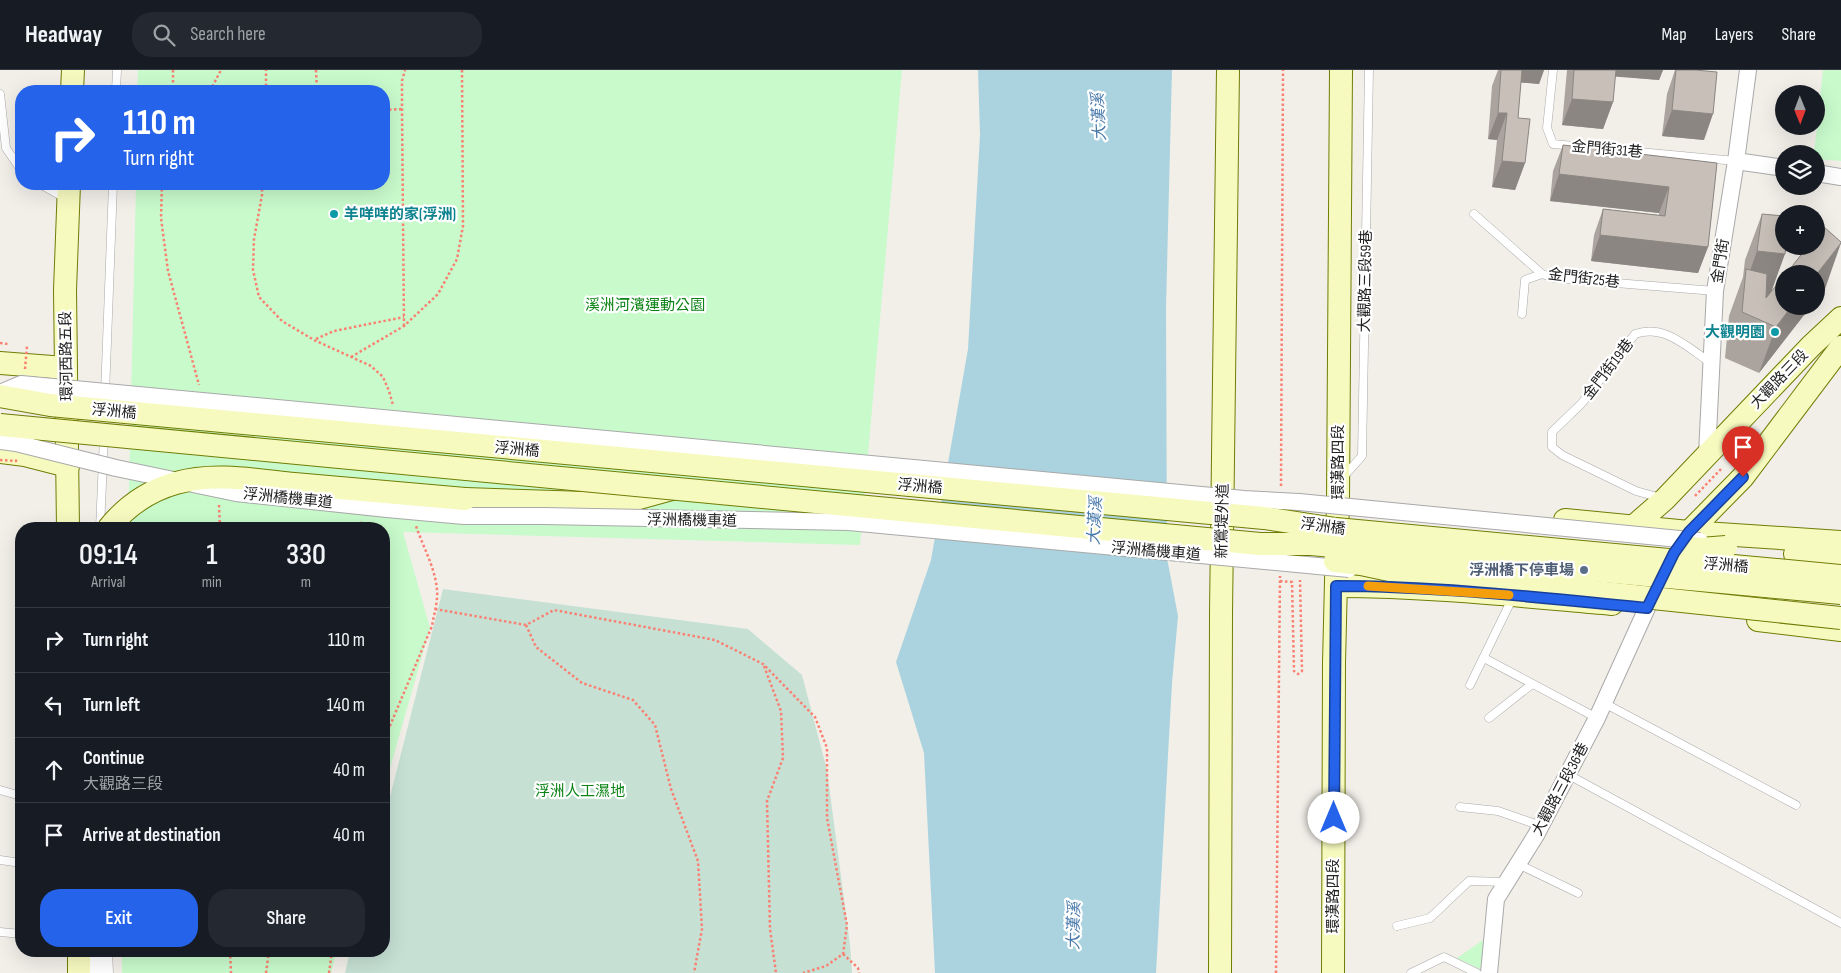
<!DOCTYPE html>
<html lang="en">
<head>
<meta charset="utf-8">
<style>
  body { margin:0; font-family:"Sofia Sans Condensed","Noto Sans TC",sans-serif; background:#242831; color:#f1f3f6; height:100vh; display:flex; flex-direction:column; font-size:19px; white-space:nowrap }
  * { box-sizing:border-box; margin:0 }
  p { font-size:16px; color:#9ea1a6 }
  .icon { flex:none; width:28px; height:28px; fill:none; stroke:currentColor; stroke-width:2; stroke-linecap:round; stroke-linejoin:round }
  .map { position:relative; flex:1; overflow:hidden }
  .panel { position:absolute; left:15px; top:452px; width:375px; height:435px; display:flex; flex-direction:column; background:#171b24; border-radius:20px; box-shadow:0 5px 20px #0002 }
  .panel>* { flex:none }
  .top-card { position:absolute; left:15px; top:15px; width:375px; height:105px; border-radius:20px; box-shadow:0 5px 20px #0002; background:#2563eb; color:#fff; overflow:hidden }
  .needle { width:32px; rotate:179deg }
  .controls { position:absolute; left:1775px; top:15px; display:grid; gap:10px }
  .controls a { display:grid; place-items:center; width:50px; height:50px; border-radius:50%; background:#171b24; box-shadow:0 5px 20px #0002; font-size:25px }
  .pin { position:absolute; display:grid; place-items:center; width:42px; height:42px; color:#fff; margin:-51px -21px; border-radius:50% 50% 50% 0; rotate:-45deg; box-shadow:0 0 5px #0007 }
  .pin .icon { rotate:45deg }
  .me { position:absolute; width:55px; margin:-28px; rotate:0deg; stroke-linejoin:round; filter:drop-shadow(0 0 4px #0008) }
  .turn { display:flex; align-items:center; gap:18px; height:105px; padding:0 25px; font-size:22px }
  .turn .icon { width:65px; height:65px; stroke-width:2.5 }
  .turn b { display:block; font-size:35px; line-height:42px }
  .eta { display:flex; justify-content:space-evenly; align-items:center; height:85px; text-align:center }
  .eta b { font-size:30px; font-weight:600; line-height:35px }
  .cta { display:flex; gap:10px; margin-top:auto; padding:10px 25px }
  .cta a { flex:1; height:58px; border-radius:20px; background:#2563eb; color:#fff; font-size:20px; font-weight:600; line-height:58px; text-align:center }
  .cta a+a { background:#242831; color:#f1f3f6 }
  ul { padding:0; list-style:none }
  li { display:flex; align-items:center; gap:15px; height:65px; padding:0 25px; border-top:1px solid #363941 }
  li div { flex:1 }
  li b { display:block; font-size:19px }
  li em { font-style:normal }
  header { display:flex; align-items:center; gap:30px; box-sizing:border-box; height:70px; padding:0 25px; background:#171b24; border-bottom:1px solid #363941 }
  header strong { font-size:24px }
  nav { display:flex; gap:28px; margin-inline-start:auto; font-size:18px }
  .search { width:350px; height:45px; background:#242831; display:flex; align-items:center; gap:12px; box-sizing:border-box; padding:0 18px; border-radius:20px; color:#9ea1a6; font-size:19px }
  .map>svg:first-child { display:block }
  .wetland { fill:#c6e0d4 }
  .park { fill:#c8facc }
  .water { fill:#aad3df }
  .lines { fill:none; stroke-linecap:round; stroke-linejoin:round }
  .lane-casing { stroke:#a9a9a9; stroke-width:9 }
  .street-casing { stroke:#a9a9a9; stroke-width:18 }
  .secondary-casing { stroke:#707d05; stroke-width:24 }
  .path { stroke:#fa8072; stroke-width:2.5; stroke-dasharray:2.5 2.5; stroke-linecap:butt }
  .lane { stroke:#fff; stroke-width:8 }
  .street { stroke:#fff; stroke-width:16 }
  .secondary { stroke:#f7fabf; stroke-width:22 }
  .street-bridge-casing { stroke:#a9a9a9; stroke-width:18; stroke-linecap:butt }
  .secondary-bridge-casing { stroke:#707d05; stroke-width:24; stroke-linecap:butt }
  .path-bridge { stroke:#fa8072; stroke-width:2.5; stroke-dasharray:2.5 2.5; stroke-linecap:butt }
  .street-bridge { stroke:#fff; stroke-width:16 }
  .secondary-bridge { stroke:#f7fabf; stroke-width:22 }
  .wall { fill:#aba49e }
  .shaded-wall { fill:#8b8681 }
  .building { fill:#c7bfb8; stroke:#8b8681 }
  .route-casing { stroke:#184099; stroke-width:12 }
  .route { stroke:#2563eb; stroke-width:9 }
  .slow { stroke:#f59e0b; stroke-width:9 }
  .culture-dot { fill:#0f9aa8; stroke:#fff; stroke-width:2 }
  .service-dot { fill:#5c6f8a; stroke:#fff; stroke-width:2 }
  .labels { text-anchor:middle; stroke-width:4.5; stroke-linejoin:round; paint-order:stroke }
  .street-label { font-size:15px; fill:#222; stroke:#fff }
  .culture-label { font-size:15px; font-weight:bold; fill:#0d838f; stroke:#fff; text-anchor:start }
  .park-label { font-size:15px; fill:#0c8416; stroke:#fff }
  .service-label { font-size:15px; font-weight:bold; fill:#4e5e75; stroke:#fff; text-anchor:end }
  .water-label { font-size:16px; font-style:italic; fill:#4a7aab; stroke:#fff }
</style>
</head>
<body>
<header>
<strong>Headway</strong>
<div class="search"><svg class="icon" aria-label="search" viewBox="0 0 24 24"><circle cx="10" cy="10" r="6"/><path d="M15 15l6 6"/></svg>Search here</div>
<nav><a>Map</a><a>Layers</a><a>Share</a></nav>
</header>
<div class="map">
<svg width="1841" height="903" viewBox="0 0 1841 903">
  <rect width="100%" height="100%" fill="#f2efe9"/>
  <path class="wetland" d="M443,519L748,559L802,605L827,700L850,875L852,903H345L350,881H384V750Z"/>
  <g class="park">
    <path d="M138,0H902L860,475L403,462L430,558L384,719V459H128L136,114H384V21H137Z"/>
    <path d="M1823,0H1841V91L1816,89V84H1814Z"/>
    <path d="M1486,868L1484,901L1457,888Z"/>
    <path d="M122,881H337L331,903H122Z"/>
  </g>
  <path class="water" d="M978,0H1172L1166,238L1167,488L1178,546L1172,613L1156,903H935L924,683L896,592L931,490L968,279L980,65Z"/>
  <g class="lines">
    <g class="lane-casing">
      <g id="lane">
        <path d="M1553,0L1547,58L1553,74L1736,91"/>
        <path d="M116,21L117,0"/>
        <path d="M0,24L6,78L21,100"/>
        <path d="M40,114L65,128"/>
        <path d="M1474,144L1542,204L1554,208L1715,221"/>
        <path d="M1522,244L1525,210L1542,204"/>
        <path d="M105,324L113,114"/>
        <path d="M1344,406L1362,386L1369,0"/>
        <path d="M1661,428L1636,421L1562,385L1552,377V362L1582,333L1635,264C1665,254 1687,277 1711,293"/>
        <path d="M100,459L104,366"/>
        <path d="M1484,588L1597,648"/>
        <path d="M1470,615L1513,527"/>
        <path d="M1604,633L1796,735"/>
        <path d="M1489,648L1532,614"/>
        <path d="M1567,704L1841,853"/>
        <path d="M0,720L21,726"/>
        <path d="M1460,737L1498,741L1541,756"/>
        <path d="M0,790L21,793"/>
        <path d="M1518,794L1578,823"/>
        <path d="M1397,856L1430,848L1469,811L1507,812"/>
        <path d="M0,862L21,864"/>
        <path d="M108,881L109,903"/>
        <path d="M1411,903L1444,887L1477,903"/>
      </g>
    </g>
    <g class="street-casing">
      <g id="street">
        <path d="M1736,91L1784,98"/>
        <path d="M1816,103L1841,107"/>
        <path d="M1707,384L1715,221L1736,91L1748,0"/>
        <path d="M97,881L98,903"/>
        <path d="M1489,903L1496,829L1536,765L1597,648L1647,538"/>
      </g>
    </g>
    <g class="secondary-casing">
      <g id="secondary">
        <path d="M72,21L73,0"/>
        <path d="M0,293L65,298"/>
        <path d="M0,382L25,385L68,396"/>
        <path d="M465,429L617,434L672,419"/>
        <path d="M1565,450L1689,462L1841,472"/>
        <path d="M1634,456L1665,429L1811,276L1841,248"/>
        <path d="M68,459L65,220L69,114"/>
        <path d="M1683,469L1689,462L1743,407L1841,277"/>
        <path d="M1795,484L1841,489"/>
        <path d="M1336,516C1428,516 1520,526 1612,534"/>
        <path d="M1758,550L1841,560"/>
        <path d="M79,881V903"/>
        <path d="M1220,903L1221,543L1228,0"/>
        <path d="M1333,903L1334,593L1338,429L1341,0"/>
      </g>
    </g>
    <g class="path">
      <path d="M173,0V20L175,21"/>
      <path d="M316,0L317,21"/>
      <path d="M210,21L221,0"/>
      <path d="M266,21V0"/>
      <path d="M384,40L402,39"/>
      <path d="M162,114L161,148L168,201L199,315"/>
      <path d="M262,114V125L254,169L253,200L259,227L282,251L314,270L371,296L383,307L389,321L393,335"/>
      <path d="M404,256L402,39V11L405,0"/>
      <path d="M316,269L334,261L404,247"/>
      <path d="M0,273L8,274"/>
      <path d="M351,287L404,256L438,224L457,189L463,156L462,0"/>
      <path d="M1281,416L1283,0"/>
      <path d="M1695,426L1722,398"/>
      <path d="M219,435L220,459"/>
      <path d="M360,459L362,450"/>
      <path d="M1280,511L1292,512L1294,601L1298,604L1302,601L1300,510"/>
      <path d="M435,539L526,555L554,540L715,570L763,594L815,647L827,678V748L847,855L843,884L826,896L803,903"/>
      <path d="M526,555L536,577L582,613L633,630L655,655L671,719L698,791L702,859L694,903"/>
      <path d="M764,596L781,641L783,688L767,731L770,859L776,903"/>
      <path d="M384,670L432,556C434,544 438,532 437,520C435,497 423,477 416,456"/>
      <path d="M230,881L231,903"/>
      <path d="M843,884L858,898L859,903"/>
      <path d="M266,903L269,881"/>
      <path d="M329,903L332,881"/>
      <path d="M1276,903L1280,506"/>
    </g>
    <use href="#lane" class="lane"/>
    <use href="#street" class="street"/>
    <use href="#secondary" class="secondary"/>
    <g class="street-bridge-casing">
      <g id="street-bridge">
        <path d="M0,323L21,314L1244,429L1299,432L1700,471"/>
        <path d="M0,371L16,373L116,398L236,423L387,439L464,446H544L849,452L1349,499"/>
      </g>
    </g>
    <g class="secondary-bridge-casing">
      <g id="secondary-bridge">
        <path d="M0,326L50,335L1264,448L1336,459L1841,506"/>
        <path d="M0,355L1260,474H1311L1841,523"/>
        <path d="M108,459C126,436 148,421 176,413C214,402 256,410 294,414C351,419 408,424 465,429"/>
        <path d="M1685,477L1701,479L1726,477"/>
        <path d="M1335,491L1361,494L1389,500L1841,548"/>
      </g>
    </g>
    <g class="path-bridge">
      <path d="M25,299L27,276"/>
      <path d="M0,390L16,391V388"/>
    </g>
    <use href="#street-bridge" class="street-bridge"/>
    <use href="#secondary-bridge" class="secondary-bridge"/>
  </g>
  <g class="wall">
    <path d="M1498,0H1544L1539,14L1521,12L1518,48L1525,93L1515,120L1492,117L1497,70L1488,69L1492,16Z"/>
    <path d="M1567,0H1663L1659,10L1615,6L1613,32L1603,59L1562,55Z"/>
    <path d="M1675,0H1695L1704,70L1662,66L1667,24Z"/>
    <path d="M1563,75L1717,93L1708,177L1698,203L1591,191L1594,165L1603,139L1659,145V143L1550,131L1553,101Z"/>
    <path d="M1762,144L1772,220L1784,236H1811L1759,303L1725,288L1729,246L1743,207L1745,190Z"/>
  </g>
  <g class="shaded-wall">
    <path d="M1517,0H1544L1539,14L1513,12Z"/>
    <path d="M1610,0H1663L1659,10L1608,6Z"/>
    <path d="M1572,29L1613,32L1603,59L1562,55Z"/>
    <path d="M1672,40L1713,44L1704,70L1662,66Z"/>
    <path d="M1498,43H1507L1497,70L1488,69Z"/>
    <path d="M1502,91L1525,93L1515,120L1492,117Z"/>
    <path d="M1559,104L1669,117L1659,143L1550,131Z"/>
    <path d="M1600,165L1708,177L1698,203L1591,191Z"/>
    <path d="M1841,173L1825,219L1816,229V205Z"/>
    <path d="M1757,181L1785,184L1768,231L1744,218Z"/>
    <path d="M1792,236H1811L1759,303L1776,257Z"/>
  </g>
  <g class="building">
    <path d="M1501,0H1522L1518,48L1530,49L1525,93L1502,91L1507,43H1498Z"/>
    <path d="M1574,0H1616L1613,32L1572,29Z"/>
    <path d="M1676,0H1695L1717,2L1713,44L1672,40Z"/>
    <path d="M1563,75L1717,93L1708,177L1600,165L1603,139L1665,146L1669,117L1559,104Z"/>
    <path d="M1762,144L1784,146V176H1786L1785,184L1757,181Z"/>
    <path d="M1824,157L1841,172V173L1816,205V204H1786L1808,176H1816V166Z"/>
    <path d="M1746,199L1767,204L1766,228L1784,206V236H1792L1776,257L1742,242Z"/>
  </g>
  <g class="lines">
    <g class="route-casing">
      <path id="route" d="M1334,748L1336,516C1439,516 1544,528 1647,538L1674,483L1689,462L1743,407"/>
    </g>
    <use href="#route" class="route"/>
    <path class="slow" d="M1368,516L1509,525"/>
  </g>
  <g class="culture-dot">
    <circle cx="334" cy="144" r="5"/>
    <circle cx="1775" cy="262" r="5"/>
  </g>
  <circle class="service-dot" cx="1584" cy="500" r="5"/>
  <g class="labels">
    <g class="street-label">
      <text transform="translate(1607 79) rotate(5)" y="5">金門街31巷</text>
      <text transform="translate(1720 191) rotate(-81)" y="5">金門街</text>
      <text transform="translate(1584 208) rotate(7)" y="5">金門街25巷</text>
      <text transform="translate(1365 211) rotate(-89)" y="5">大觀路三段59巷</text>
      <text transform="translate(66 286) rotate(-91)" y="5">環河西路五段</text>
      <text transform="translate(1608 299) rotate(-52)" y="5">金門街19巷</text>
      <text transform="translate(1779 309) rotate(-46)" y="5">大觀路三段</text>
      <text transform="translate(114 341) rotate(5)" y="5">浮洲橋</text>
      <text transform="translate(517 379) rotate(5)" y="5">浮洲橋</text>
      <text transform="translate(1338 392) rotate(-90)" y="5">環漢路四段</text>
      <text transform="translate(920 416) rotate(5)" y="5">浮洲橋</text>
      <text transform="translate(288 428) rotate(6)" y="5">浮洲橋機車道</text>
      <text transform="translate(692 450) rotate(1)" y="5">浮洲橋機車道</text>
      <text transform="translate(1222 451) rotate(-89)" y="5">新鶯堤外道</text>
      <text transform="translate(1323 456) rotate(8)" y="5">浮洲橋</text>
      <text transform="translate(1156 481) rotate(5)" y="5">浮洲橋機車道</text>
      <text transform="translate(1726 495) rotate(5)" y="5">浮洲橋</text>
      <text transform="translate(1560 719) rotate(-62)" y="5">大觀路三段36巷</text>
      <text transform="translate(1333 826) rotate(-90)" y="5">環漢路四段</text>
    </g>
    <g class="culture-label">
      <text x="344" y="149">羊咩咩的家(浮洲)</text>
      <text x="1765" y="267" text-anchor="end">大觀明園</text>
    </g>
    <g class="park-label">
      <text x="645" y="240">溪洲河濱運動公園</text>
      <text x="580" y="726">浮洲人工濕地</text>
    </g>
    <g class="service-label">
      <text x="1574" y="505">浮洲橋下停車場</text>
    </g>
    <g class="water-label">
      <text transform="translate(1098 47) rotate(-93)" y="6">大漢溪</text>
      <text transform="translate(1094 451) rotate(-87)" y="6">大漢溪</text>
      <text transform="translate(1073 856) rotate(-89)" y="6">大漢溪</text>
    </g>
  </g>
</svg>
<div class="controls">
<a><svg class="needle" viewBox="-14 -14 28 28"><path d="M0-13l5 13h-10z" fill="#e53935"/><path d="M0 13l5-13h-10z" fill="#9ea1a6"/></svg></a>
<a><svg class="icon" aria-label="layers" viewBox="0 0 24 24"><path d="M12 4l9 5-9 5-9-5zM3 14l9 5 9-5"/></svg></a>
<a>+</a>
<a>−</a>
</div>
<div class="pin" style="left:1743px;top:407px;background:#d93025"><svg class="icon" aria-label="arrive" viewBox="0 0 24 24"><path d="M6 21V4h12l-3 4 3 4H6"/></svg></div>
<svg class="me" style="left:1334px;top:748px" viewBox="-20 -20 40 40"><circle r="19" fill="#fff"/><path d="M0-13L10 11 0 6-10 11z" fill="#2563eb"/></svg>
<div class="top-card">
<div class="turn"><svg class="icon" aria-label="right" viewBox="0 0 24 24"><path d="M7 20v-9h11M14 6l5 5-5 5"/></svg><div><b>110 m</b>Turn right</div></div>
</div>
<section class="panel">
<div class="eta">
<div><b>09:14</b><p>Arrival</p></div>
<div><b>1</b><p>min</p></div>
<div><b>330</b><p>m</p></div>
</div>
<ul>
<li><svg class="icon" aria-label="right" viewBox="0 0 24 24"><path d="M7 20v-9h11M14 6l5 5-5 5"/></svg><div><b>Turn right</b></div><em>110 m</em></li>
<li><svg class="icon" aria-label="left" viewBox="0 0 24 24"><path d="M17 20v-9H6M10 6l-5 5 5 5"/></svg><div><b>Turn left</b></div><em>140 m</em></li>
<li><svg class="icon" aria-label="ahead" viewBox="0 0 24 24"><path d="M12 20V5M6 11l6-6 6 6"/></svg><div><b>Continue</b><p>大觀路三段</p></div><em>40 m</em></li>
<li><svg class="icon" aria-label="arrive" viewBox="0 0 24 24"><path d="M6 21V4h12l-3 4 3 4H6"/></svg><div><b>Arrive at destination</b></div><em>40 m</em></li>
</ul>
<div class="cta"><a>Exit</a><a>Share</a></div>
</section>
</div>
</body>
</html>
